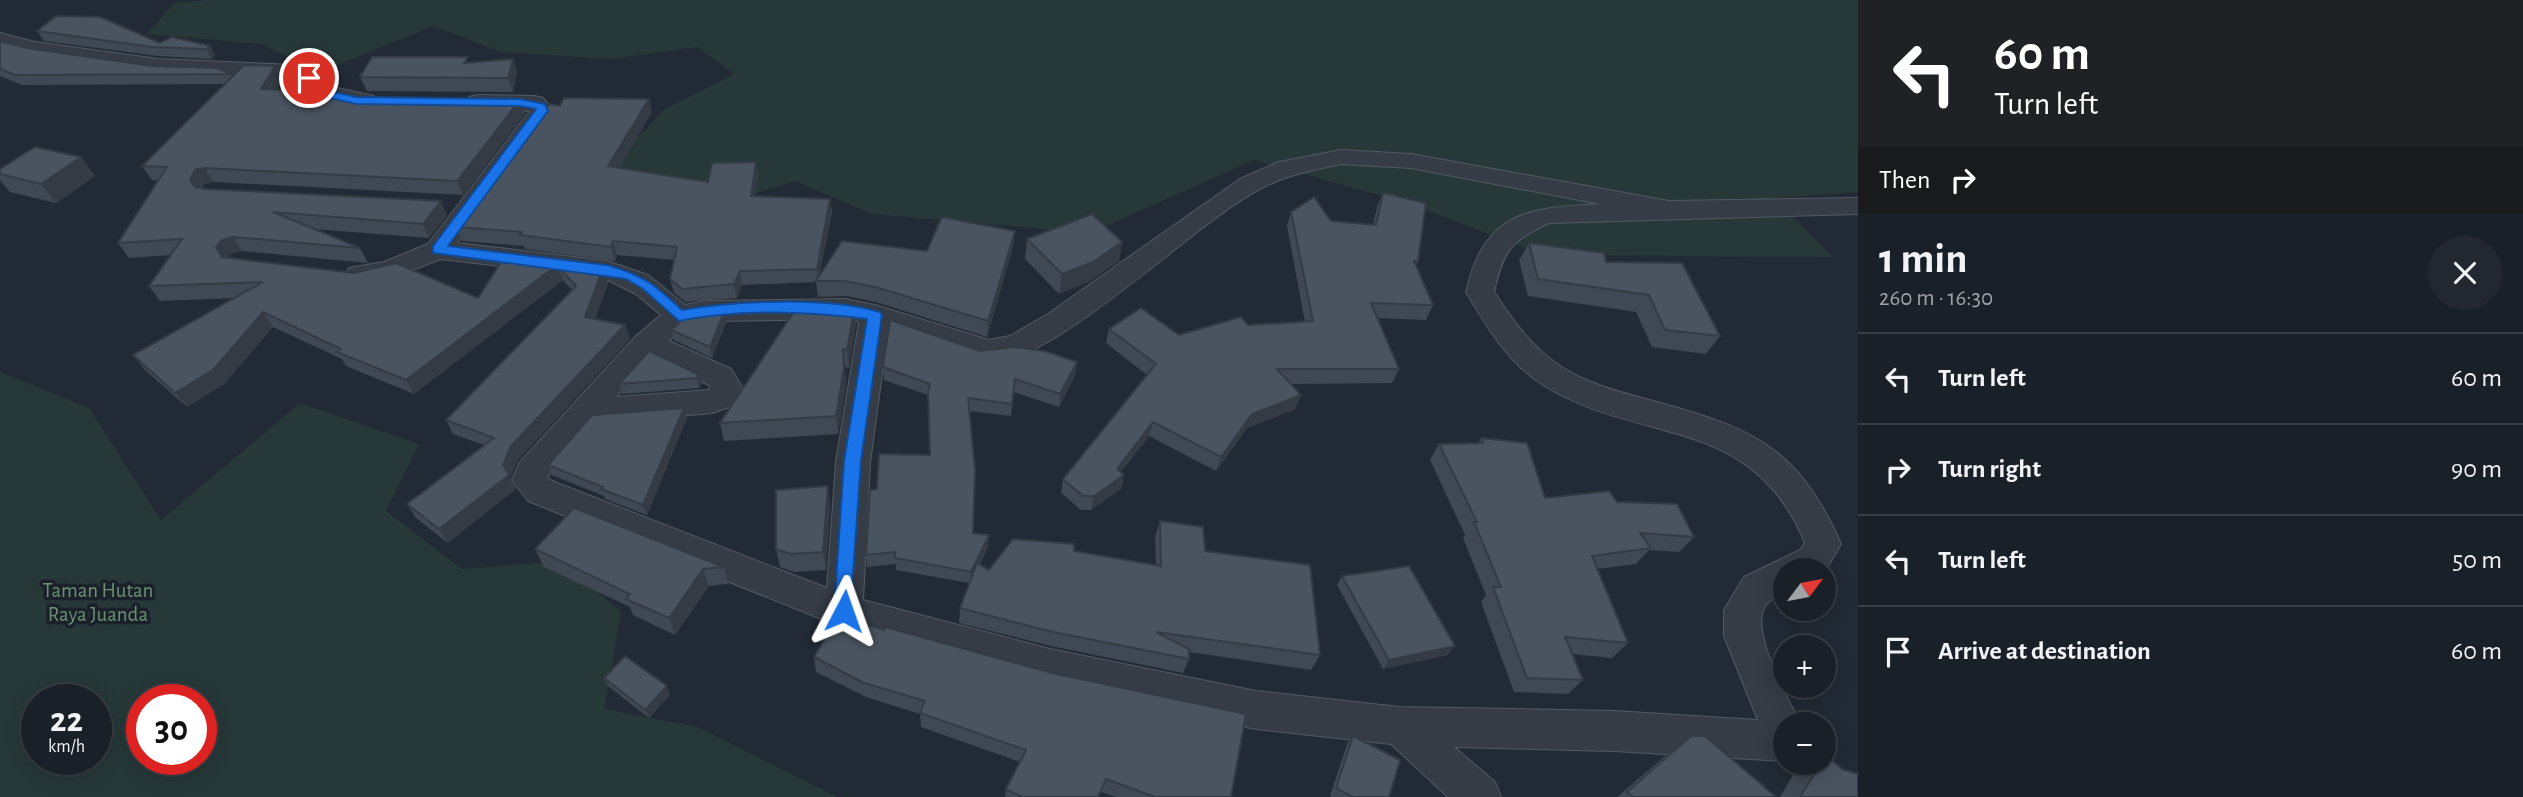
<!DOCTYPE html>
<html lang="en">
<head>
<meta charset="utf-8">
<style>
  body { margin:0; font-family:"Alegreya Sans",sans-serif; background:#232830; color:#f1f3f6; height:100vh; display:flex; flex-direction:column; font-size:26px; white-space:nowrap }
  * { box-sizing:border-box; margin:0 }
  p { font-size:23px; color:#9fa3a8 }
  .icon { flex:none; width:38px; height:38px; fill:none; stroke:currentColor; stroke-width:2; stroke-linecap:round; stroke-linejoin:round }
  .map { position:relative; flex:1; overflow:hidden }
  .panel { display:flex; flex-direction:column; background:#1a2028; width:665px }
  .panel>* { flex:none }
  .guide { background:#202124; color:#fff; overflow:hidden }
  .needle { width:46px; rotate:58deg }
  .tools { position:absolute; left:1773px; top:558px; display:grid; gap:14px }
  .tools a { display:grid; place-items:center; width:63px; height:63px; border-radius:50%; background:#1a2028; box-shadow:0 4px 18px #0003,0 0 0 2px #383e45; font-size:35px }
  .speed { position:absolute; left:21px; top:684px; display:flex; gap:14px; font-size:35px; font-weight:700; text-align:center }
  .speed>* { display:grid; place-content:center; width:91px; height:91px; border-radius:50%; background:#1a2028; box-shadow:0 4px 18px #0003,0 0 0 2px #383e45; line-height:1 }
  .speed small { font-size:18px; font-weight:400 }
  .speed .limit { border:10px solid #d22; background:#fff; color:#111 }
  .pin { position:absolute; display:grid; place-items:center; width:60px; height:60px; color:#fff; margin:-30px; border:4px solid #fff; border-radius:50%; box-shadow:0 2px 7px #0007 }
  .me { position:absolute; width:77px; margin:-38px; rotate:4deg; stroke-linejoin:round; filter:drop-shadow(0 0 5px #0008) }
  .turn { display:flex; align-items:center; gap:24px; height:147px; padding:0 21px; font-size:32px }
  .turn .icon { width:91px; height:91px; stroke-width:2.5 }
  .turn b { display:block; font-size:49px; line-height:60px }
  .then { display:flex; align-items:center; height:66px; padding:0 21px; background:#0003; gap:14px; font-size:26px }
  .round { display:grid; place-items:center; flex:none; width:74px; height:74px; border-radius:37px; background:#232830 }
  .summary { display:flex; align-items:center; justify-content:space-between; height:119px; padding:0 21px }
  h1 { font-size:42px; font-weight:700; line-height:52px }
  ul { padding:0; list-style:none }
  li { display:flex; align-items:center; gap:21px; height:91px; padding:0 21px; border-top:2px solid #383e45 }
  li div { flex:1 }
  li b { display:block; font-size:26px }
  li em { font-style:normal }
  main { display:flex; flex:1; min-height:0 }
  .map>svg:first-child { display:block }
  .green { fill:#273838; fill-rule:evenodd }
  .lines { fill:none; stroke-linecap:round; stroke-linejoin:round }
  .minor-casing { stroke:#525a64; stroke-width:2 }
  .minor { fill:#353c46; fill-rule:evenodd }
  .wall { fill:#404853 }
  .shaded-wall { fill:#343b44 }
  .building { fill:#4a5461; stroke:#343b44; stroke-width:2 }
  .route { fill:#1a73e8; stroke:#114b97; stroke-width:2 }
  .labels { text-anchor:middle; stroke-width:7; stroke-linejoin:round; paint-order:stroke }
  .park-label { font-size:21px; fill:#699172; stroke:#1a212a }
</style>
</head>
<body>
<main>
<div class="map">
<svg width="1858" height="797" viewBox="0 0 1858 797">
  <rect width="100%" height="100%" fill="#222a35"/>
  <g class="green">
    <path d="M205,0H1858V192L1775,198L1833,257L1543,255L1411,204L1254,160L1090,233L872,214L795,181L666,221L614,162L665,109L734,74L697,47L611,59L501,52L433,26L321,72L261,44L147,34L173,4Z"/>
    <path d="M0,372L89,408L161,520L300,403L419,444L386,511L462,569L563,561L621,612L604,709L698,727L837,797H0ZM37,700H96V760H37ZM142,700H201V760H142Z"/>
  </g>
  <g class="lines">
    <g class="minor-casing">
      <g id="minor">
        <path d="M0,33L35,42L158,59L296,65L337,88L374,96L378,101L374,106L366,108L322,99L291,78L158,73L34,55L0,46Z"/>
        <path d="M477,95L535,96L543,98L554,111L457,243L607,261L648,275L685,305L706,301L845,299L875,305L989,340L1010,336L1048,314L1240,179L1279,162L1341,150L1411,154L1669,201L1858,198V214L1549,223C1511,241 1503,250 1494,292C1512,319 1530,345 1557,364C1583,382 1615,391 1646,399C1748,427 1796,442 1841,544L1824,573L1785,570V592C1775,597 1764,602 1762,614C1756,643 1788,697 1800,724H1785V761L1614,751L1454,747L1495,782L1501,797H1448L1391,744L1256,729L1050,685L844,628L528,501L512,480L520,462L636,336L661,315L636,294L606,279L441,259L389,279L359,284L349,282L345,275L349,268L384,262L428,244L530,111L469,107L465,102L469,97ZM1341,164L1411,168L1600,204C1527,208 1485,211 1466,292C1487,327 1508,363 1543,385C1641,446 1752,413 1805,543L1800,550L1744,577L1724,610V636L1758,720L1614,711L1400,707L1256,691L1050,649L863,600L870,462L888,329C911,337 969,361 989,362C1055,364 1195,222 1260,189C1286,175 1312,170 1341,164ZM845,319L859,322L836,462L827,588L552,481L547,477L594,423L713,413L734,405L742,387L731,369L669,341L688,324L706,321ZM651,358L709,385L710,390L616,397Z"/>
      </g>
    </g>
    <use href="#minor" class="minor"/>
  </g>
  <g class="wall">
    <path d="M37,31L160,43L210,46L215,56L211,59L158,56L44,41Z"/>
    <path d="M0,41L27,48L152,66L231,74L232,77L275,66L282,80L277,89L349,97L520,100L525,114L463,195L214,182L204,184L202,189L441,201L447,215L429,238L313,229L360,248L368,263L242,251L231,254L229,258L478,298L505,256L603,268L608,283L595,319L625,325L630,339L518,460L510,478L516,489L448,543L416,518L407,504L484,445L453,434L446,420L572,290L563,280L414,394L346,366L342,359L273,327L224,384L187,407L145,370L133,355L235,298L160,301L149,286L171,255L129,258L118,243L158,180H152L142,166L225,84L22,85L0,76Z"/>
    <path d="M513,59L517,73L513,92L367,91L360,77L470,63Z"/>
    <path d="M560,106L652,112L619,168L708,182L758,176L755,196L830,199L832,213L819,276L1015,231L1013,247L987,337L876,302L846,296L818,297L816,282L742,285L737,298L686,302L674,293L670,279L675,260L617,255L615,261L525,249L524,246L462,241L456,227Z"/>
    <path d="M81,157L95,176L56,203L10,192L0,180V169Z"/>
    <path d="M1383,193L1418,261L1416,265L1433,305L1426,320L1377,318L1399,369L1392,383L1290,384L1301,395L1295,409L1247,428L1216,471L1149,436L1121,472L1124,475L1121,489L1091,510H1081L1061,493L1063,479L1147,375L1106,343L1109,329L1179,335L1248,325L1305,322L1287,226L1291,212L1331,221L1373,225L1377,207Z"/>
    <path d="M1027,239L1122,242L1119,261L1090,281L1059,294L1025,259Z"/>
    <path d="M1529,243L1606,262L1720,336L1706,354L1652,347L1636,312L1528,296L1519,260Z"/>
    <path d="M855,306L856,324L849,368L845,367L846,386L838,434L724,441L720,423Z"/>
    <path d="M724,313L726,323L712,358L674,340L671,330Z"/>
    <path d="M980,351L1077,362L1075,375L1059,407L1014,392L1011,416L969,411L973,533L989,535L988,547L980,564L989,570L1074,551L1156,566L1155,537L1160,521L1205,551L1320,655L1311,670L1189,652V659L1183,673L1051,646L959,623L960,608L969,583L896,570V564L867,567L866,555L930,455L928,395L884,380L883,367Z"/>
    <path d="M698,374L701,384L699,388L622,394L619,384Z"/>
    <path d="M687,418L647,515L605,499L604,496L552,475L548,465Z"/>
    <path d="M1481,438L1545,498L1617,502L1694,537L1679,552L1649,550L1636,564L1597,569L1628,643L1612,658L1572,654L1583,680L1568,694L1514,692L1481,602L1486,595L1463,538L1465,535L1430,460L1439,444H1478Z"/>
    <path d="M828,486L830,505L826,570L794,572L780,567L776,549Z"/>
    <path d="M535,549L724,567L728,584L709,586L675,635L633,615L630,607L544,567Z"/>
    <path d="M1342,576L1448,655L1383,669L1337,585Z"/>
    <path d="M814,657L1231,797H1116L1101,792L1099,797H1005L1006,789L1020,762L921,727L920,714L866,697L816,672Z"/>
    <path d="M604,678L670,695L649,718L608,686Z"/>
    <path d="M1353,736L1389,797H1332L1330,796L1347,744Z"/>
    <path d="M1691,736L1776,797H1617L1664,757Z"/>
    <path d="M1826,754L1842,769L1858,797H1780L1793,775L1812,763H1824V756Z"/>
  </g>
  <g class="shaded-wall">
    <path d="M210,46L215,56L211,59L206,49Z"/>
    <path d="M513,59L517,73L513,92L508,78Z"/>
    <path d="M275,66L282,80L268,103L261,89Z"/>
    <path d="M649,99L652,112L612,180L608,166Z"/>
    <path d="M520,100L525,114L463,195L457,181Z"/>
    <path d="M81,157L95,176L56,203L41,184Z"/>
    <path d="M756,162L758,176L753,210L751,196Z"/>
    <path d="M205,168L214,182L204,184L199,194L190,180L195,170Z"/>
    <path d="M830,199L832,213L818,282L817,269Z"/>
    <path d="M441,201L447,215L429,238L423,224Z"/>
    <path d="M1015,231L1013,247L987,337L988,321Z"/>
    <path d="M233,237L242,251L231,254L226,262L222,257L216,247L222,240Z"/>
    <path d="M613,241L617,255L615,261L611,247Z"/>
    <path d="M1122,242L1119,261L1090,281L1059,294L1062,274Z"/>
    <path d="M557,265L563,280L414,394L406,380Z"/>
    <path d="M603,268L608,283L590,332L585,317Z"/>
    <path d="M740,271L742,285L737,298L734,284Z"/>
    <path d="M855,306L856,324L849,368L847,350Z"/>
    <path d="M263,312L273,327L224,384L187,407L175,393Z"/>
    <path d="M724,313L726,323L712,358L710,347Z"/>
    <path d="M625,325L630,339L518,460L510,478L516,489L448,543L439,529L503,465L511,446Z"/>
    <path d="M843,349L846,386L838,434L836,416Z"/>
    <path d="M1077,362L1075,375L1059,407L1060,394Z"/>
    <path d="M698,374L701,384L699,388L697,378Z"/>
    <path d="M1301,395L1295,409L1247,428L1216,471L1221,457L1252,414Z"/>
    <path d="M684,408L687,418L647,515L643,505Z"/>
    <path d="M1153,422L1149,436L1114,481L1124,475L1121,489L1091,510L1094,496Z"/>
    <path d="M828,486L830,505L826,570L823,552Z"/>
    <path d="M989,535L988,547L970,584L971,572Z"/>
    <path d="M703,569L709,586L675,635L669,618Z"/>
    <path d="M1455,646L1448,655L1383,669L1389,660Z"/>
    <path d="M667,686L670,695L649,718L645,710Z"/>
  </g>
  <g class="building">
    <path d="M56,16L100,17L160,43L172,37L210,46L206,49L152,47L37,31Z"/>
    <path d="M0,41L27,48L152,66L218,68L231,74L15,75L0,69Z"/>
    <path d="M372,57H468L464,63L513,59L508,78L360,77Z"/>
    <path d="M244,65L275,66L261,89L328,91L349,97L520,100L457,181L205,168L195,170L190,180L195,187L205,189L441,201L423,224L273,212L360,248L233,237L222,240L216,247L222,257L353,273L396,263L478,298L505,256L603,268L585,317L625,325L511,446L503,465L509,475L439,529L407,504L494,438L446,420L576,286L557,265L406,380L337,352L341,349L263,312L213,370L175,393L133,355L263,282L149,286L182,239L118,243L167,167L142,166Z"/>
    <path d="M564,98L649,99L608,166L708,182L712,163L756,162L751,196L830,199L817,269L740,271L734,284L682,289L670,279L677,247L613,241L611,247L520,235L522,232L456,227L549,104L560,106Z"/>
    <path d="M35,147L81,157L41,184L0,174V169Z"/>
    <path d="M1383,193L1426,203L1418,261H1414L1433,305L1371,303L1399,369H1277L1301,395L1252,414L1221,457L1153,422L1117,469L1124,475L1094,496H1083L1063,479L1156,364L1109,329L1141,308L1179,335L1241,317L1248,325L1313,321L1291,212L1314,197L1331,221L1376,225Z"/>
    <path d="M1092,214L1122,242L1093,262L1062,274L1027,239Z"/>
    <path d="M942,217L1015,231L988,321L875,287L844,281H816L842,241L927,251Z"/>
    <path d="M1529,243L1604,253L1606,262L1682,263L1720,336L1665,330L1649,295L1538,279Z"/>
    <path d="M799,304L855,306L847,350L843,349L844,368L836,416L720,423Z"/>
    <path d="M724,313L710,347L671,330L687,316Z"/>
    <path d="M890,320L980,351L1014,347L1045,351L1077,362L1060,394L1015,379L1012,404L968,398L975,470L973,533L989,535L971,572L895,558V552L866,555L870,490L877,489L879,454L930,455L928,392L930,384L883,367Z"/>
    <path d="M649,351L698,374L697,378L619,384Z"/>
    <path d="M684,408L643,505L601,489L603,487L548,465L592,415Z"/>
    <path d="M1481,438L1527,443L1545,498L1609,491L1617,502L1677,504L1694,537L1640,533L1651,548L1592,556L1628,643L1565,637L1583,680L1527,678L1493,587H1501L1474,522H1477L1439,444L1483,443Z"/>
    <path d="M828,486L823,552L791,554L776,549V490Z"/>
    <path d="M574,508L724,567L703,569L669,618L626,599L630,594L535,549Z"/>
    <path d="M1160,521L1203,527L1205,551L1310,565L1320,655L1156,632L1189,649V659L1053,632L960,608L977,563L989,570L1013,539L1074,544V551L1161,566Z"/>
    <path d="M1409,566L1455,646L1389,660L1342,576Z"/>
    <path d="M839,615L884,630L885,627L1052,673L1246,714L1231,797H1155L1106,779L1098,797H1022L1006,789L1026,750L920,713L925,701L864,683L814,657Z"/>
    <path d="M625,656L667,686L645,710L604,678Z"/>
    <path d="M1353,736L1400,760L1389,797H1353L1336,788Z"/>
    <path d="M1691,736H1705L1776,797H1633L1627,792Z"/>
    <path d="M1826,754L1842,769L1858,774V797H1800L1821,763H1824V759Z"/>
  </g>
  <path class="route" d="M305,76H313L334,92L356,97L520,99L545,104L548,111L448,246L607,265C643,275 656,285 682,310C736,300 828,297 880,312L882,315L861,461L850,617H837L834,611L844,461L867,319C806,311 740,309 679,321L643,289L626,279L433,253V246L536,109L520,106L356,104L326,97L305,80Z"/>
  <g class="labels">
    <g class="park-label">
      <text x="98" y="597">Taman Hutan<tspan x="98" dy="24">Raya Juanda</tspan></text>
    </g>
  </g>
</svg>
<div class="tools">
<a><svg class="needle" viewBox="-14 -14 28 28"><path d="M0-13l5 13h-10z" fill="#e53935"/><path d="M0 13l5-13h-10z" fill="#9fa3a8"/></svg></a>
<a>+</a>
<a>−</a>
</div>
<div class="speed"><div>22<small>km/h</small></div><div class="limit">30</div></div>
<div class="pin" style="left:309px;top:78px;background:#d93025"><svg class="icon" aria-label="arrive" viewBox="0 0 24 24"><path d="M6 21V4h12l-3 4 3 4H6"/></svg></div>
<svg class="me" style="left:844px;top:611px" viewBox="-20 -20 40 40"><path d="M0-17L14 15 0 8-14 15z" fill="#1a73e8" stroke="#fff" stroke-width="4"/></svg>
</div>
<section class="panel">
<div class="guide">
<div class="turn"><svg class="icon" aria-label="left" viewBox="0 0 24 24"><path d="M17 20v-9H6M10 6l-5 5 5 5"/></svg><div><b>60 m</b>Turn left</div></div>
<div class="then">Then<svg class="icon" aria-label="right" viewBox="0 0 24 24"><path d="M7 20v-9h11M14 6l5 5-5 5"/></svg></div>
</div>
<div class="summary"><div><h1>1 min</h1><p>260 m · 16:30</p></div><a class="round"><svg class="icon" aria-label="close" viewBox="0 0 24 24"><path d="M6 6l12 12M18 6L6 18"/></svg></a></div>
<ul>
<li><svg class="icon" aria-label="left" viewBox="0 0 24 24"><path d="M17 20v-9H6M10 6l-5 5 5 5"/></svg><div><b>Turn left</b></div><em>60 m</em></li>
<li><svg class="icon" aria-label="right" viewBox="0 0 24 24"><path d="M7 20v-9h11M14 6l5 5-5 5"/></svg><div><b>Turn right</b></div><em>90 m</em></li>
<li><svg class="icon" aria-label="left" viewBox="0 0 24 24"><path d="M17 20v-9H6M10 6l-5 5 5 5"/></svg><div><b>Turn left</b></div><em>50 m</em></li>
<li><svg class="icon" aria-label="arrive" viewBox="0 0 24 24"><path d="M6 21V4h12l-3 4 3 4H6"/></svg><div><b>Arrive at destination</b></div><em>60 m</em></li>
</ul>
</section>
</main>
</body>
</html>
